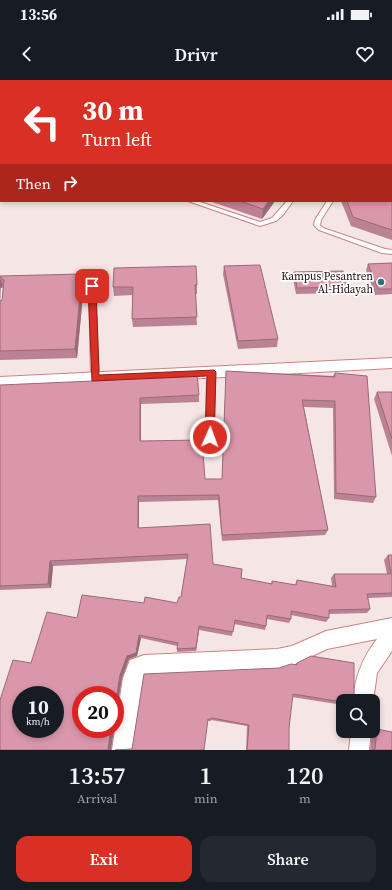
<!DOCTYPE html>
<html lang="en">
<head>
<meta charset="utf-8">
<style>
  body { margin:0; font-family:"Source Serif 4",serif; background:#242831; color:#f1f3f6; height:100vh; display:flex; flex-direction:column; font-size:15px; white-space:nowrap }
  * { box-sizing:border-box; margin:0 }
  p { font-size:13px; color:#9ea1a6 }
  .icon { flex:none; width:22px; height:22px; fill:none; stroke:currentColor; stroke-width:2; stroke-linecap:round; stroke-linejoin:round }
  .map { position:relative; height:670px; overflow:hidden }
  .side { display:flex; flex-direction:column; background:#171b24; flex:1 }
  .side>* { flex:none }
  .top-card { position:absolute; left:0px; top:0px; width:392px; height:122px; box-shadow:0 2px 6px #0003; background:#d93025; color:#fff; overflow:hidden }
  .fabs { position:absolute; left:336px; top:614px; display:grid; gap:8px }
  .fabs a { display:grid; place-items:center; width:44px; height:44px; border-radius:8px; background:#171b24; box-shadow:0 2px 6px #0003; font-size:20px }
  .speed { position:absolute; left:12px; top:606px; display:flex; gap:8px; font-size:20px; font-weight:700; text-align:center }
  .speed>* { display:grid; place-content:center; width:52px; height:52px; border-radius:50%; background:#171b24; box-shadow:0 2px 6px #0003; line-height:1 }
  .speed small { font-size:10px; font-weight:400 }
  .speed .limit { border:6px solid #d22; background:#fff; color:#111 }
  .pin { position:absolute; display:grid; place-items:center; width:34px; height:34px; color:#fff; margin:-17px; border-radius:8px; box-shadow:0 2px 6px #0006 }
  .me { position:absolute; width:44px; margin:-22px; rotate:2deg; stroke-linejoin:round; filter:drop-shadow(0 0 3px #0008) }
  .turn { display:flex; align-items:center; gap:14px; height:84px; padding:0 16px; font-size:18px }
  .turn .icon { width:52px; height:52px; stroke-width:2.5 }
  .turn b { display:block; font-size:28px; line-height:34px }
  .then { display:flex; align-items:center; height:38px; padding:0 16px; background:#0003; gap:8px; font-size:15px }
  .eta { display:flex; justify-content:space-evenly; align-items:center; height:68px; text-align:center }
  .eta b { font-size:24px; font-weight:600; line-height:28px }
  .cta { display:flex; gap:8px; margin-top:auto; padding:8px 16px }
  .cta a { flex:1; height:46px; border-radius:12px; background:#d93025; color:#fff; font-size:16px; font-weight:600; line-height:46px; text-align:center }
  .cta a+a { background:#242831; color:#f1f3f6 }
  .status { display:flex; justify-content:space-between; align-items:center; height:28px; padding:0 20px; background:#171b24; direction:ltr }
  .status svg { height:11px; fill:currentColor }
  header { display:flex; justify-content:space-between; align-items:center; height:52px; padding:0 16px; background:#171b24; font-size:18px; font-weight:600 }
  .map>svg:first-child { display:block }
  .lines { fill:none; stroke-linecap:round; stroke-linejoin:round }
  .lane-casing { stroke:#c98583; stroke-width:2 }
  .street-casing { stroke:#c98583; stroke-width:2 }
  .lane { fill:#fff; fill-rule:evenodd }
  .street { fill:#fff; fill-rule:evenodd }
  .wall { fill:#bb8293 }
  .shaded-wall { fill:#996a78 }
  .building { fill:#da97ab; stroke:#996a78; fill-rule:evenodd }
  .route { fill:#d93025; stroke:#8d1f18 }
  .poi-dot { fill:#287377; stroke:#fff; stroke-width:1.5 }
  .labels { text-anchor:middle; stroke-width:3.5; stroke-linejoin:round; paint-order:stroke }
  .poi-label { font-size:11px; fill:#200808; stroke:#fff; text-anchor:end }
</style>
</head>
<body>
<div class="status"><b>13:56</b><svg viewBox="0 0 49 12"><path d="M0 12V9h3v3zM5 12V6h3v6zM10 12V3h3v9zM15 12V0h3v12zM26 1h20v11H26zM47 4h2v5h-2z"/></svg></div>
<header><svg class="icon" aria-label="back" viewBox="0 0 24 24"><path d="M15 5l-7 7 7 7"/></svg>Drivr<svg class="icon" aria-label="heart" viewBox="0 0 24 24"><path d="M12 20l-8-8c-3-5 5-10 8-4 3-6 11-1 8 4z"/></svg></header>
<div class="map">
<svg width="392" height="670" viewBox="0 0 392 670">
  <rect width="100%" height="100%" fill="#f5e5e5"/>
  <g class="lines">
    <g class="lane-casing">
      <g id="lane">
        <rect x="11" y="0" width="7" height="1"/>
        <rect x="359" y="0" width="7" height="1"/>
        <path d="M392,25V30L391,31V26Z"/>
        <rect x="0" y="31" width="1" height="4"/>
        <path d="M0,113H1L0,118Z"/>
        <path d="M188,121H197L260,142L272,138L287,121H293L283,135L276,141L260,146Z"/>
        <path d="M327,121H333L321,140L320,145L323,148L385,169L392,170V174L382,173L319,150L314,145L315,140Z"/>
        <path d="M90,204H92L95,206L99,298L95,301L91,298L89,206Z"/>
        <path d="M1,208H3L6,210L4,229L0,232Z"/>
        <path d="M211,289L215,292L214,357L213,359L210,360L207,359L206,357L207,292Z"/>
      </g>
    </g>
    <g class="street-casing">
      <g id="street">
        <path d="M392,278V288L0,309V297Z"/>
        <path d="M392,538V571L377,593L373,621H353C355,597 362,578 377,559L327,569L293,585L277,589L144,595L132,670H112L123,598L130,580L144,575L277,569L292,566L326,551Z"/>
        <path d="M351,651H371L369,670H349Z"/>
      </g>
    </g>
    <use href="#lane" class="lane"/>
    <use href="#street" class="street"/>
  </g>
  <g class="wall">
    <path d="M392,42V160L351,146L341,121H391Z"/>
    <path d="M209,121H275L262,139Z"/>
    <path d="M392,183V214L375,215L366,190L368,184Z"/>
    <path d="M224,186L278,259L277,267L238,269L223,194Z"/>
    <path d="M294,192L347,207L345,213L296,214L293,199Z"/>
    <path d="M0,196L84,204L77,278L0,280V221L2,220L3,206L0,208Z"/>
    <path d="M197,205V214H195L197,245L133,247L132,239V215L114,216L113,207Z"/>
    <path d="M226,291L333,296L335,293L376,417L373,423L334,419L333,328L304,327L328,450L325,455L222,461L218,420L139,422V448L241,498L271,504L272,501L295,505L297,500L332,506L331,498L334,494H387L384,480L388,475H392V517L368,518L370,529L367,533L329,534V538L326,542L291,535V539L289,543L267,539L266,546L265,550L234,544L232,556L199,550L196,571L177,572V566L141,558L137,576L129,579L122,598L115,640V615L111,670L31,583L77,538L144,523H177L181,517L187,479L53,486L51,508L0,510V305L199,315V322L141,324V361L205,399H222Z"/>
    <path d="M377,312H392V376L374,319Z"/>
    <path d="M297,583L343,621V625L292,617L289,648V670H246L247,646L211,640V641H208L132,669L279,588L295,585Z"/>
    <path d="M377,649L392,670H370L372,651Z"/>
  </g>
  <g class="shaded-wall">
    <path d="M354,0H361V1H353Z"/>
    <path d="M269,121H275L262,139L263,129Z"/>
    <path d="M82,194L84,204L77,278L75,269Z"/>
    <path d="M0,198L3,206L0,208Z"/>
    <path d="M140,318L141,324V367L140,361Z"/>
    <path d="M138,416L139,422V453L138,448Z"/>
    <path d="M50,481L53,486L51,508L48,504Z"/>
    <path d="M199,546V550L196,571V568Z"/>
    <path d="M139,555L141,558L137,576L129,579L122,598L115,640V626L120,595L127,576Z"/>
    <path d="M111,649H114L111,670H110L108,669Z"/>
  </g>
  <g class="building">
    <path d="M137,0H354L353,1H136Z"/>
    <path d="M392,42V150L353,137L347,121H391V43Z"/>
    <path d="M240,121H269L263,129Z"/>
    <path d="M392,183V209H378L368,184Z"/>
    <path d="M260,185L278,259L238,261L224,186Z"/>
    <path d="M196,186L197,205H195L197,237L132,239L133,207H113L114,188Z"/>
    <path d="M343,191L347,207L297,208L294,192Z"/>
    <path d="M82,194L75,269L0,271V221L2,220L4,200L0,197V196Z"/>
    <path d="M226,291L335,297V293L367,296L376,417L336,413L335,321L302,320L328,450L222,455L219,415L138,416V448L210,444L213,484L242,489L241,498L272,504V501L296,505L297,500L336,507L334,494H391L388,475H392V513L367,514L370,529L329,530V538L291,531V539L267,535L266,546L235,540L233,552L199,546L196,568L177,569L178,563L139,555L136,573L127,576L120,595L115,626V615H81V649H111L108,669L110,670H0V620L13,580L31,583L47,532L77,538L82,515L144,523L145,517L177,523L179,517H181L188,474L50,481L48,504L0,506V305L116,300V297L197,293L199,315L140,318V361L202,360L205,399H222ZM21,615H55V649H21Z"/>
    <path d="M377,312H392V359Z"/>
    <path d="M311,576L354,583V621H343V622L293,614L289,648V670H247L249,645L212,638L211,639H208L204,670H115L132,669L144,594L279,588L291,584L297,585V583Z"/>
    <path d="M377,649L392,652V670H372L375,669Z"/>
  </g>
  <path class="route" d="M92,203L96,206L99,295L214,290L216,292L214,357L213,360H206L205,357L207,296L92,301L88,206Z"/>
  <circle class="poi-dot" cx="381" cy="202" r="4"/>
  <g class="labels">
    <g class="poi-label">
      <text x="373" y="200">Kampus Pesantren<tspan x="373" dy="13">Al-Hidayah</tspan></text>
    </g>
  </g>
</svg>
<div class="fabs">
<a><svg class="icon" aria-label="search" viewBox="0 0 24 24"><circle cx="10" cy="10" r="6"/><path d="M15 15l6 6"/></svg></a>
</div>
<div class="speed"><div>10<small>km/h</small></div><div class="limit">20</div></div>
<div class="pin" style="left:92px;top:206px;background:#d93025"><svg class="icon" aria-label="arrive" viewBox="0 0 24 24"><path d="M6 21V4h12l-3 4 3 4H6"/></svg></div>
<svg class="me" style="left:210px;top:357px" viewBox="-20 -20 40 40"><circle r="17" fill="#d93025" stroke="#fff" stroke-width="3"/><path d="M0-11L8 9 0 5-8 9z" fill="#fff"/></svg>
<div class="top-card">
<div class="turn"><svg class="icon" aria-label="left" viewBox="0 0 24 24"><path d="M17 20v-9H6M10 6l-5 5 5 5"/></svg><div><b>30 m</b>Turn left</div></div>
<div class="then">Then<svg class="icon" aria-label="right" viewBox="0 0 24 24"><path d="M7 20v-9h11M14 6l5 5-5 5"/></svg></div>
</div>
</div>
<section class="side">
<div class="eta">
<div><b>13:57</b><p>Arrival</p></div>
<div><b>1</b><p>min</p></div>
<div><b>120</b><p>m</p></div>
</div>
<div class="cta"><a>Exit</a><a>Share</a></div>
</section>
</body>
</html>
